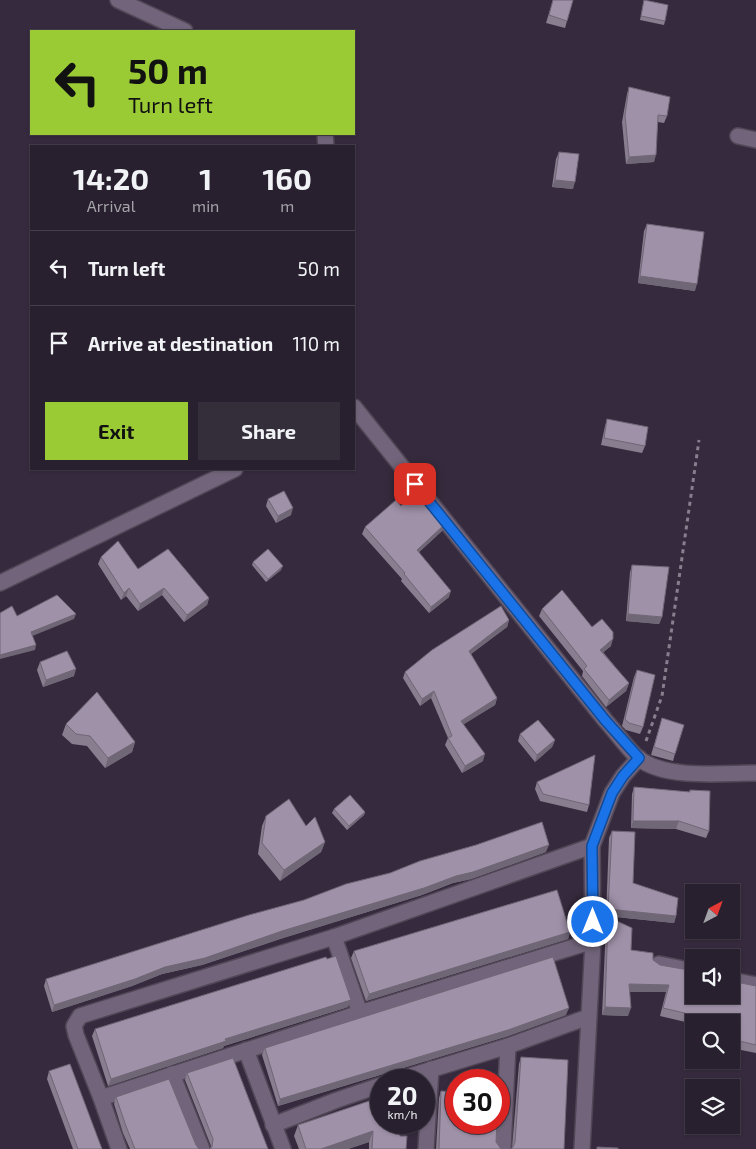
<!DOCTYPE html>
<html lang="en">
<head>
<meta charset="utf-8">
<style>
  body { margin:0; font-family:"Exo 2",sans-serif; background:#342d3a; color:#f1f3f6; height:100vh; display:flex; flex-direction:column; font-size:19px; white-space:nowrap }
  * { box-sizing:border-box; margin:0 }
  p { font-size:16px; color:#a5a3aa }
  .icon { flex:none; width:28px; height:28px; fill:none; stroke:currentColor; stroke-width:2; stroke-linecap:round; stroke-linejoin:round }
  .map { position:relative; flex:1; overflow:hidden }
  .side { position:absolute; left:30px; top:145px; width:325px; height:325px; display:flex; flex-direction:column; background:#28202e; border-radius:0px; box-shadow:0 1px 4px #0004,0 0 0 1px #443e4a }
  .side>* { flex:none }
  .top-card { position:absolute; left:30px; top:30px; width:325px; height:105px; border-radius:0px; box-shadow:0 1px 4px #0004,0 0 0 1px #443e4a; background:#9acb34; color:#111; overflow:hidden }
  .needle { width:32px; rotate:41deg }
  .tools { position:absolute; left:685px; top:884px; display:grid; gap:10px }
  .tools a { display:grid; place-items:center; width:55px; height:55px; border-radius:0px; background:#28202e; box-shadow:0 1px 4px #0004,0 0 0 1px #443e4a; font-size:25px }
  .speed { position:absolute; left:370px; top:1069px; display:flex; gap:10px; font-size:25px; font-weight:700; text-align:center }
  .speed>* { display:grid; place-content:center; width:65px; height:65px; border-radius:50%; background:#28202e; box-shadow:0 1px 4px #0004,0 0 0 1px #443e4a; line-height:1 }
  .speed small { font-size:12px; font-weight:400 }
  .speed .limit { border:8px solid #d22; background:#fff; color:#111 }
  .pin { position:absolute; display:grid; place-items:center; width:42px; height:42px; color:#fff; margin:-21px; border-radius:10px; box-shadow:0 2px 8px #0006 }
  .me { position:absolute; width:55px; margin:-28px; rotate:0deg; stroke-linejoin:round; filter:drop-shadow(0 0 4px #0008) }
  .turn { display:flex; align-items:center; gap:18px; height:105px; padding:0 15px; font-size:22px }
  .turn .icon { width:65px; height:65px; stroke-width:2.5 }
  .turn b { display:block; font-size:35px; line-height:42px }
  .eta { display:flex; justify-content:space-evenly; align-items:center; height:85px; text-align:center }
  .eta b { font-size:30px; font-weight:700; line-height:35px }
  .primary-button { display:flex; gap:10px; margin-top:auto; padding:10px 15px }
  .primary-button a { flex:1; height:58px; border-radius:0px; background:#9acb34; color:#111; font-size:20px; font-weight:700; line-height:58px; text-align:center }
  .primary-button a+a { background:#342d3a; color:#f1f3f6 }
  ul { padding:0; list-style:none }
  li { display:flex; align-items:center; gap:15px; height:75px; padding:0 15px; border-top:1px solid #443e4a }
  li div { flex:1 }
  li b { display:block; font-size:19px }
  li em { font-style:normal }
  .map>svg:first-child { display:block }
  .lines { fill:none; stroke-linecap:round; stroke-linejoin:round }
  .street-casing { stroke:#514757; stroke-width:18 }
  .path { stroke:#877e8e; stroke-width:3; stroke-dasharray:4 4; stroke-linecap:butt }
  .street { stroke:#72657b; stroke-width:15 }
  .wall { fill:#897d90 }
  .shaded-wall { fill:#6f6676 }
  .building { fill:#9f91a8; stroke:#6f6676 }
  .route-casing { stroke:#114b97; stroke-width:12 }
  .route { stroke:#1a73e8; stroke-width:9 }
</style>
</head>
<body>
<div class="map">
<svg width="756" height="1149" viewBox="0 0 756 1149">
  <rect width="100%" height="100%" fill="#362b3e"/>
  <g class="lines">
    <g class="street-casing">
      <g id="street">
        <path d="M118,0L185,31"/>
        <path d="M325,134L326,146"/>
        <path d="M738,136L756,140"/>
        <path d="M354,407L605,720C615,731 627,748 638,758C666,780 723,773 756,773"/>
        <path d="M0,583L235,469"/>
        <path d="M334,937L360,1013"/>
        <path d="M659,964L694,971"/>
        <path d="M731,980L756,985"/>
        <path d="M246,1050L283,1149"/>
        <path d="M172,1074L202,1149"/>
        <path d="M397,1080L508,1046L588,1017"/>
        <path d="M101,1098L360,1013L593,941"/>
        <path d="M273,1125L337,1100L381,1085"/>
        <path d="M119,1149L101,1098L76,1035L74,1026L80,1016L334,937L592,846"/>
        <path d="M426,1149L431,1069"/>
        <path d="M503,1149L508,1046"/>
        <path d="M582,1149L593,941L592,846L612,793L623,776L639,758"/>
      </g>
    </g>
    <path class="path" d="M646,741L662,696L699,440"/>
    <use href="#street" class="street"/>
  </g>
  <g class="wall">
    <path d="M553,0H573L565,28L546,23Z"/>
    <path d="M644,0L665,21L664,25L640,20Z"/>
    <path d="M629,87L667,116L664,123L658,122L654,162L626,164L622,122L627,94Z"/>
    <path d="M559,152L573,189L552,187L556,159Z"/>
    <path d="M647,224L695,291L638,283L644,231Z"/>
    <path d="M607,419L645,446L642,453L601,445L605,426Z"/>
    <path d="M268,499L291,515L276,523L266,506Z"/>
    <path d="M401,506L444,525L442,531L419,552L449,597L429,613L401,581L402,579L362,534L365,527Z"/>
    <path d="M101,557L138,569L209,598L207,605L184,622L162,595L138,611L126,596L121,600L98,564Z"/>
    <path d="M253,562L281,570L266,582L252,565Z"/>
    <path d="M632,565L662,617L659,624L626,621L630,572Z"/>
    <path d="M542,609L611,646L603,652L629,683L626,691L606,707L582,676L583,671L539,616Z"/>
    <path d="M509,620L507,627L471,654L497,698L495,705L463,724L483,761L462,773L445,745L448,738L431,698L420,706L403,678L405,672Z"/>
    <path d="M40,662L74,676L43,687L37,670Z"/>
    <path d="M637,670L643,727L640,734L626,730L622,726L634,677Z"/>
    <path d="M662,718L675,754L673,761L651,755Z"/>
    <path d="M66,724L135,742L132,752L105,768L87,746L72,744L62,735Z"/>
    <path d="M520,734L555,740L552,747L535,762L518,741Z"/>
    <path d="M537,782L589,805L587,812L540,801L535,789Z"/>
    <path d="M634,787L689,792L690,790L709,831L706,838L676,829L631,828L632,794Z"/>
    <path d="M334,809L365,812L364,815L347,830L332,813Z"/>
    <path d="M266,816L306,826L325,842L321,852L280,881L258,854L262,826Z"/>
    <path d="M612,831L633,883L676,916L674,923L606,916L609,838Z"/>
    <path d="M546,852L471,879L453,883L422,895L280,939L202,965L162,974L132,986L52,1012L44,986L46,979Z"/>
    <path d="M608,917L631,950L653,960L694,995L756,986V1053L731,1048V1022H694V1024L660,1016L666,992H630L628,1016L602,1015L606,925Z"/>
    <path d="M570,932L568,939L366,1001L351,958L354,951Z"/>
    <path d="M348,1007L224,1046L223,1048L108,1086L92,1036L95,1029Z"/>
    <path d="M566,1015L505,1037L278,1106L262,1055L265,1048Z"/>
    <path d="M694,1025V1039H690Z"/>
    <path d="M521,1057L564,1149L512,1148L519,1064Z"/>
    <path d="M49,1071L102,1149H73L47,1079Z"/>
    <path d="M187,1073L268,1149H210L211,1146L185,1080Z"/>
    <path d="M441,1091L496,1142L501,1149H436L439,1098Z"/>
    <path d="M116,1097L199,1149H130L123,1133L114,1104Z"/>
    <path d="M381,1097L406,1149H369V1142L348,1149H299L294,1136L298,1125Z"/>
  </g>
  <g class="shaded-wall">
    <path d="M656,155L654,162L626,164L629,157Z"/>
    <path d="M555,180L575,182L573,189L552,187Z"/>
    <path d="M640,276L697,284L695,291L638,283Z"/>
    <path d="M293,508L291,515L276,523L278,516Z"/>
    <path d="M444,525L442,531L415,556L417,550Z"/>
    <path d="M283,566L281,570L266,582L268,579Z"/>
    <path d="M129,588L126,596L121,600L124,593Z"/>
    <path d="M164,588L162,595L138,611L140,604Z"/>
    <path d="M451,591L449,597L429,613L431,607Z"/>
    <path d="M209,598L207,605L184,622L187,615Z"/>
    <path d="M76,614L74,619L30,637L31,632Z"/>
    <path d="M628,614L662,617L659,624L626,621Z"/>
    <path d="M509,620L507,627L466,657L469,651Z"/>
    <path d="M613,639L611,646L598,657L600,650Z"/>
    <path d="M36,645L35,650L0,659V655Z"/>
    <path d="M76,669L74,676L43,687L46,680Z"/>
    <path d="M629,683L626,691L606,707L609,700Z"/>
    <path d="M434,691L431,698L420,706L422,699Z"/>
    <path d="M497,698L495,705L458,728L461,721Z"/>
    <path d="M555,740L552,747L535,762L537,755Z"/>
    <path d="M135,742L132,752L105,768L108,758Z"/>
    <path d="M485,754L483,761L462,773L465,766Z"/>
    <path d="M365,812L364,815L347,830L349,826Z"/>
    <path d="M633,821H679L676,829L631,828Z"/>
    <path d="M325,842L321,852L280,881L284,870Z"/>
    <path d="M549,845L546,852L471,879L453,883L422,895L280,939L202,965L162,974L132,986L52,1012L54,1005L165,967L282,931Z"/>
    <path d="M608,909L676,916L674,923L606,916Z"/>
    <path d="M570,932L568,939L366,1001L369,994Z"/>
    <path d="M629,984L669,985L666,992H627Z"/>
    <path d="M351,1000L348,1007L224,1046L223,1048L108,1086L111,1079L225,1039Z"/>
    <path d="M605,1007L631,1008L628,1016L602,1015Z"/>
    <path d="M569,1008L566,1015L505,1037L278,1106L280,1099Z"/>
    <path d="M373,1131L369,1142L348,1149H321Z"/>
  </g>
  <g class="building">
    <path d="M553,0H573L567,21L549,15Z"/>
    <path d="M644,0L668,5L665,21L641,16Z"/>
    <path d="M629,87L670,97L667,116L658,115L656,155L629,157L625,115Z"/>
    <path d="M559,152L579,154L575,182L555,180Z"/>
    <path d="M647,224L704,232L697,284L640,276Z"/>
    <path d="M607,419L648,427L645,446L604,438Z"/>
    <path d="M416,490L444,525L417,550L451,591L431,607L404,574L405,573L365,527L396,500L401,506Z"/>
    <path d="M284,491L293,508L278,516L268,499Z"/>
    <path d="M118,541L138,569L168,549L209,598L187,615L164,588L140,604L129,588L124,593L101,557Z"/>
    <path d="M268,549L283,566L268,579L253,562Z"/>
    <path d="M632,565L669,567L662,617L628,614Z"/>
    <path d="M562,590L592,627L602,619L613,632V639L600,650L629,683L609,700L584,669L587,666L542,609Z"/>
    <path d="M57,595L76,614L31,632L36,645L0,655V613L12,606L17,616Z"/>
    <path d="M501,606L509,620L469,651L497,698L461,721L485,754L465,766L448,738L452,736L434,691L422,699L405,672L432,650Z"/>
    <path d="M67,651L76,669L46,680L40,662Z"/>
    <path d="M637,670L655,675L643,727L629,723L625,719Z"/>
    <path d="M97,692L135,742L108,758L90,736L76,734L66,724Z"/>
    <path d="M662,718L684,725L675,754L654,747Z"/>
    <path d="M538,720L555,740L537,755L520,734Z"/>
    <path d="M595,755L589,805L543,794L537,782Z"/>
    <path d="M634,787L690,792V790L710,791L709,831L679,821H633Z"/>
    <path d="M350,795L365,812L349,826L334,809Z"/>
    <path d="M289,799L306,826L315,817L325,842L284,870L262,843L266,816Z"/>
    <path d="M542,822L549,845L473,872L456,876L424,888L282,931L205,958L165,967L135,979L54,1005L46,979L249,915L304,900L346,884L390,873L420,861L476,845Z"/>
    <path d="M612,831L635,832L633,883L678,898L676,916L608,909Z"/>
    <path d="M557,890L570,932L369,994L354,951Z"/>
    <path d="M608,917L632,928L631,950L653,953V960L660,965L694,971V995H731V981L756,986V1045L731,1039V1022H695L697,1016L663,1008L669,985L629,984L631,1008L605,1007Z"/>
    <path d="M336,956L351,1000L225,1039L226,1041L111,1079L95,1029L326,957L327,959Z"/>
    <path d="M553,957L569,1008L508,1030L280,1099L265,1048Z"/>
    <path d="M521,1057L568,1060L564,1149H511L513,1147L515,1142Z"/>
    <path d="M233,1058L268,1149H210L212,1147L213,1139L187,1073Z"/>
    <path d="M70,1064L102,1149H78L49,1071Z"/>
    <path d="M169,1079L196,1145L199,1149H135L126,1126L116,1097Z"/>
    <path d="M441,1091L456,1092V1122H497L496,1142L501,1149H439Z"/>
    <path d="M381,1097V1122H396L400,1136H407L406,1149H372L373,1131L321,1149H306L298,1125Z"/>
    <path d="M597,1147L618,1148V1149H597Z"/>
  </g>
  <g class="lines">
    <g class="route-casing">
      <path id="route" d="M415,484L605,720L639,758L623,776L612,793L592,846L593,922"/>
    </g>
    <use href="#route" class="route"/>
  </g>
</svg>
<div class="tools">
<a><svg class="needle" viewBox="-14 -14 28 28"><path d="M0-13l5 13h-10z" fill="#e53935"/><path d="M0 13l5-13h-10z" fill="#a5a3aa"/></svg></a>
<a><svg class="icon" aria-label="sound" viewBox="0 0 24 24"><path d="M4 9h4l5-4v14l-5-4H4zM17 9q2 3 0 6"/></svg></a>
<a><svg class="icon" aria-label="search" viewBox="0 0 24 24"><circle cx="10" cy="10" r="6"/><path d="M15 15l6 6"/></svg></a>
<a><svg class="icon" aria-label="layers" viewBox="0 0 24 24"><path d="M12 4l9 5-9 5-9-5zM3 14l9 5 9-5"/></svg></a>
</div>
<div class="speed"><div>20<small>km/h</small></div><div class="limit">30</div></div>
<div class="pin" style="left:415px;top:484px;background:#d93025"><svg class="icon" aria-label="arrive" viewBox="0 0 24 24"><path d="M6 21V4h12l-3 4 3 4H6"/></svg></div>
<svg class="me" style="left:593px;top:922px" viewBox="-20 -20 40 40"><circle r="17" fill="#1a73e8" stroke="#fff" stroke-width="3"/><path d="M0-11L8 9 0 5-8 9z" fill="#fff"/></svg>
<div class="top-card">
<div class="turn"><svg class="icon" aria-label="left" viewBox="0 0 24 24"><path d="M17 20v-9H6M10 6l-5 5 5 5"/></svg><div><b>50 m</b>Turn left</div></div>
</div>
<section class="side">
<div class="eta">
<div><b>14:20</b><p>Arrival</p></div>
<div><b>1</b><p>min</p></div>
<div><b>160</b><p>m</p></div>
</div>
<ul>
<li><svg class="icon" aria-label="left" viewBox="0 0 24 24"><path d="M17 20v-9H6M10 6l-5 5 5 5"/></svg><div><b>Turn left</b></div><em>50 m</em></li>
<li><svg class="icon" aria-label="arrive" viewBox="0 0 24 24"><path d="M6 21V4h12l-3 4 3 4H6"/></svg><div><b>Arrive at destination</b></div><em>110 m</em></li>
</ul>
<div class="primary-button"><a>Exit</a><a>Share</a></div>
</section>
</div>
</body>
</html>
